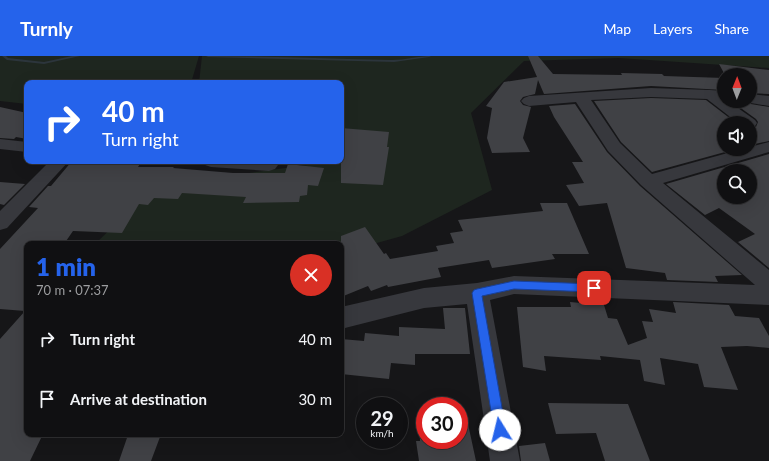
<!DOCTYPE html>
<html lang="en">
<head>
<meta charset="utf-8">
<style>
  body { margin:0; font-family:Lato,sans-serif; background:#19191b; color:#f1f3f6; height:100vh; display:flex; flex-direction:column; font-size:15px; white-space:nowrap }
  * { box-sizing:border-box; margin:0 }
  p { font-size:13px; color:#9c9d9f }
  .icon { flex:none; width:22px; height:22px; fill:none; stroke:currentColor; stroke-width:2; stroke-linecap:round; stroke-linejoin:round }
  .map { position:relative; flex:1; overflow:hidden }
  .side { position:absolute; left:24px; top:185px; width:320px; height:196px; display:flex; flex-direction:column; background:#101012; border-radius:8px; box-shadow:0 4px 16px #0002,0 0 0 1px #303032 }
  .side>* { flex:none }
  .hud { position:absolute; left:24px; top:24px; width:320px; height:84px; border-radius:8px; box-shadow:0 4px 16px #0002,0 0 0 1px #303032; background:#2563eb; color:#fff; overflow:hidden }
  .needle { width:26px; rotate:1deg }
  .buttons { position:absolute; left:717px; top:12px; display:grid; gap:8px }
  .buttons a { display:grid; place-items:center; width:40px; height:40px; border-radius:50%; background:#101012; box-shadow:0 4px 16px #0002,0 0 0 1px #303032; font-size:20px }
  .speed { position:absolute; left:356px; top:341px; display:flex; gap:8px; font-size:20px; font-weight:700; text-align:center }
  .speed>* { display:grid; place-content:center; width:52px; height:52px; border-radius:50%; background:#101012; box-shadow:0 4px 16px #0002,0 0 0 1px #303032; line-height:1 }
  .speed small { font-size:10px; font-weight:400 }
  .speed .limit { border:6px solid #d22; background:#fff; color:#111 }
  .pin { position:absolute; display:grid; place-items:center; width:34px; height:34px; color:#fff; margin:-17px; border-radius:8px; box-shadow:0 2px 6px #0006 }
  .me { position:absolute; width:44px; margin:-22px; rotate:351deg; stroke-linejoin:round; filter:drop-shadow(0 0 3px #0008) }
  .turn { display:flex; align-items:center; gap:14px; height:84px; padding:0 12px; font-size:18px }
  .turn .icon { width:52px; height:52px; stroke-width:2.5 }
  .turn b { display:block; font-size:28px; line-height:34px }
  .round { display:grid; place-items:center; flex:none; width:42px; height:42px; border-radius:21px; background:#19191b }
  .head { display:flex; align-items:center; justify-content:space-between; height:68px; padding:0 12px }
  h1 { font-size:24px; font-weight:800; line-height:30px; color:#2563eb }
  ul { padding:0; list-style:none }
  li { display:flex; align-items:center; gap:12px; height:60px; padding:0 12px }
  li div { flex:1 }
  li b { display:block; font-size:15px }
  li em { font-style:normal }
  header { display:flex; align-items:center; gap:24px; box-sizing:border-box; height:56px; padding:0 20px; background:#2563eb; color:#fff }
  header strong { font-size:19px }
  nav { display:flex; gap:22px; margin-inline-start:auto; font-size:14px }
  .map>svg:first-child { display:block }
  .green { fill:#1e261f }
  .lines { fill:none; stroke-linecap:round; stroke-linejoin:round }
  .stream { fill:#2c353c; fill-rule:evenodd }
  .building { fill:#404145; fill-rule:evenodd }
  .street { fill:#37383d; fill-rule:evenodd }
  .route { fill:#2563eb; stroke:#184099 }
</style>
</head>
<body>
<header>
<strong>Turnly</strong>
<nav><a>Map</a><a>Layers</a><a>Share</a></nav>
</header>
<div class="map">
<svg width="769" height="405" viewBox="0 0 769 405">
  <rect width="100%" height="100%" fill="#161618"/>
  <g class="green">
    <path d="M0,0H199L191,27H27V48L0,45Z"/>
    <path d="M202,0H769V12L619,2L524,5L471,57L492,134L402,180L341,197V188H95L155,130L307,109L298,105H341V27H199Z"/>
  </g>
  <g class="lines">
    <g class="stream">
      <path d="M2,0H6L8,2L44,6L72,0H80L44,8L7,4Z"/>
      <path d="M206,0C268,0 330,3 392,4C405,4 418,0 431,0L429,1L394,6L208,1Z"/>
    </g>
  </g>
  <g class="building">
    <path d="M528,0H538L553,18L622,19L621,17L662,18L664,20L724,22V34L651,30L544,38L538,24L535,38L523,41L520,45L523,49L531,51L523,82L530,96L492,97L487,82L492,52L486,50L504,26L537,21Z"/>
    <path d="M719,8L769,14V38L750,37V19H725Z"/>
    <path d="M651,42L706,44L736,67H724V93H736L652,116L621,86L594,45Z"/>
    <path d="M731,45H742L745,47L769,51V85L750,89V73L756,71L758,66L756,63Z"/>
    <path d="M575,48L607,96L640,130L742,219L715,220L718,226L667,224L665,217L626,212L607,147L579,150L566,129L584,127L572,106H583L554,61L549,50Z"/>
    <path d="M0,51L27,57V83L16,81L14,83L0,82Z"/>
    <path d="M341,72L389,76L387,91H389L383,129L341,127Z"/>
    <path d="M769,98V212L738,186L755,178L719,152L705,159L666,128ZM724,115H750V141H724Z"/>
    <path d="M72,105L140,108L138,111H174L173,112L233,117H285L288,108L324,112L318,130L308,129L307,139L300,140L299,146L243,147L246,141L182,137L178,143L154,142L148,149L139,148L122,177L73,175L64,188H27V378H43L30,405H0V283L25,255L0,253V193L38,152L29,151L48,130H51Z"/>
    <path d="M0,126L25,128L4,149L0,148Z"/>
    <path d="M540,147H567L589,198H552L555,203L492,212L489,204L438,212L441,221L388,231L387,229L371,235L368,230L341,241V180L365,171L384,198L386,197L390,203L438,195L436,190L454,187L450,177L463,175L458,164L543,155Z"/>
    <path d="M570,246L604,249L608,262L617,263L628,289L647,282L642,265L653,266L649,253L676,257L673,246L729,249L735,260L759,262L769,280V292L747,290L721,291L738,334L704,331L698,308L660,302L665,329L644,325L640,304L600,300L601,304L544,300L546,315L523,311L517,251H571Z"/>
    <path d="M443,252H465L470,298H415V309L391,307L389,323L341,318V283L364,285L365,277L399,280V271L445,273Z"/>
    <path d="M548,347L628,348L650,405H605L596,377L556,378Z"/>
    <path d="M419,353H425V384H459V354H465L476,405H419L416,385H420Z"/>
    <path d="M128,379L160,381L151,405H119Z"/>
    <path d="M545,387L550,405H521L519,390Z"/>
  </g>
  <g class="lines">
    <g class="street">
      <path d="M651,32L710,34L724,35V45H728L755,64L757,67L755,70L750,72V67H738L707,43L651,41L591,44L620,87L652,118L742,93H750V91L769,86V96L663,127L769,214V249L514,238L490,244L520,405H490L467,248L424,252L341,273V251L424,232L477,227L514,220L755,229L641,129L608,95L576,46L529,50L524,48L521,45L524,42L529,40Z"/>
      <path d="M750,38L769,40V50L745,46L744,45H750Z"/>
      <path d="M0,83L27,86V96L0,93Z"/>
      <path d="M50,105H69L7,172L0,174V155Z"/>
      <path d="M202,105H275L278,109L275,113L269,115L211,111L205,109Z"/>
    </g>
  </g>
  <path class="route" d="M514,225L594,228L597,230L599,232L597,235L594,236L514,233L482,240L506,374L504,379L500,380L496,379L494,374L472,237L474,234L477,233Z"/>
</svg>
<div class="buttons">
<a><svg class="needle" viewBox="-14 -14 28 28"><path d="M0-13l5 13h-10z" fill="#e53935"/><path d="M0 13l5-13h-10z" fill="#9c9d9f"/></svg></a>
<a><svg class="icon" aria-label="sound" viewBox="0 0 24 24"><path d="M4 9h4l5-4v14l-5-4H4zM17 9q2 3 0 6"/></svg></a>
<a><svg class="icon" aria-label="search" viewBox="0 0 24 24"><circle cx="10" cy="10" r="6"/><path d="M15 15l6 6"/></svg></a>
</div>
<div class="speed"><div>29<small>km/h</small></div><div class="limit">30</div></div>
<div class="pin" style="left:594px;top:232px;background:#d93025"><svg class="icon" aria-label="arrive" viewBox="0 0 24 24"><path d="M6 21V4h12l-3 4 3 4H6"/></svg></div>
<svg class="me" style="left:500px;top:374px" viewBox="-20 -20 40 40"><circle r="19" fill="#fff"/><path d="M0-13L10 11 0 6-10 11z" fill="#2563eb"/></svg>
<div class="hud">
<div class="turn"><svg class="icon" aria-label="right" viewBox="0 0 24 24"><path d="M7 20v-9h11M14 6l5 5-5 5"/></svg><div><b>40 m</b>Turn right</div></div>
</div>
<section class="side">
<div class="head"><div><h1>1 min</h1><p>70 m · 07:37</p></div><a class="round" style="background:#d93025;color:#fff"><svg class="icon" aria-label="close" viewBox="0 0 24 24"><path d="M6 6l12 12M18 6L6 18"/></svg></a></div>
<ul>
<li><svg class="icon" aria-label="right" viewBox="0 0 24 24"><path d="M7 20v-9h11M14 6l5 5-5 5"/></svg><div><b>Turn right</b></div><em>40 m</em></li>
<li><svg class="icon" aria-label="arrive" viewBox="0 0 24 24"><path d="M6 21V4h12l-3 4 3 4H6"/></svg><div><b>Arrive at destination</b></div><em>30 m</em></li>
</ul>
</section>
</div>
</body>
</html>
